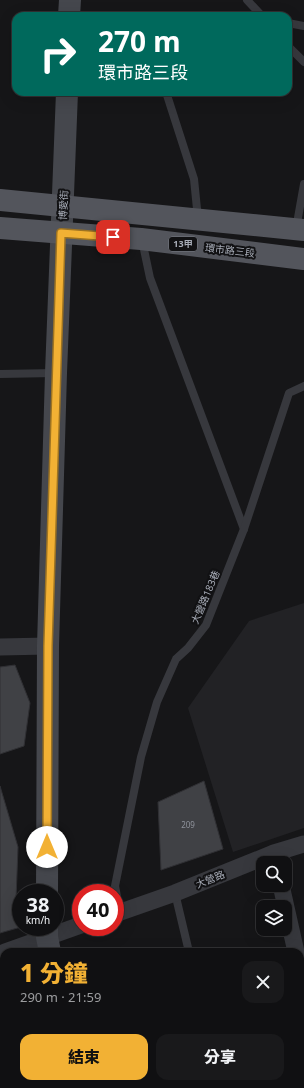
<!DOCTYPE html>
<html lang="zh-TW">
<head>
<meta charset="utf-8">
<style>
  body { margin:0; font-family:"Noto Sans","Noto Sans TC",sans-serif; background:#19191b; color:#f1f3f6; height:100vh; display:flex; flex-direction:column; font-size:15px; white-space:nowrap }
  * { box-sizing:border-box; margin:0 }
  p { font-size:13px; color:#9c9d9f }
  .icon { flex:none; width:22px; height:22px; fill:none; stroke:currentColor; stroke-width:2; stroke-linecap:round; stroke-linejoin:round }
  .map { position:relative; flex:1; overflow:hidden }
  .side { position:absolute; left:0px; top:948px; width:304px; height:140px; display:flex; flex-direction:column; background:#101012; border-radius:12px 12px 0 0; box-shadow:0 4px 16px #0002,0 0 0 1px #303032 }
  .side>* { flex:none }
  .banner { position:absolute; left:12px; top:12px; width:280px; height:84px; border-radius:12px; box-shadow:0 4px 16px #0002,0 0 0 1px #303032; background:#00695c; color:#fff; overflow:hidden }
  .controls { position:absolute; left:256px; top:856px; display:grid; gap:8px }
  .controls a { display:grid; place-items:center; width:36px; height:36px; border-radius:8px; background:#101012; box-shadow:0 4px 16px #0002,0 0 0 1px #303032; font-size:20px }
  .speed { position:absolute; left:12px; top:884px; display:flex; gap:8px; font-size:20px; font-weight:700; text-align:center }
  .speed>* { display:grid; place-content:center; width:52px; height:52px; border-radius:50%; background:#101012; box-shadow:0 4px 16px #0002,0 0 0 1px #303032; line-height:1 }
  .speed small { font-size:10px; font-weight:400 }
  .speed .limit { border:6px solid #d22; background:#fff; color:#111 }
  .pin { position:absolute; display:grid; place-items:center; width:34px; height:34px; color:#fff; margin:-17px; border-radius:8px; box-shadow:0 2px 6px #0006 }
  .me { position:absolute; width:44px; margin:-22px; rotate:0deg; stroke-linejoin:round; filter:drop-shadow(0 0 3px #0008) }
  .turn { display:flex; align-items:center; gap:14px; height:84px; padding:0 20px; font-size:18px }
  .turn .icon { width:52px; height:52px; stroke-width:2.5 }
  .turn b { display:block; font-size:28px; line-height:34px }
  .round { display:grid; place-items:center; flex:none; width:42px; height:42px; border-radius:12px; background:#19191b }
  .overview { display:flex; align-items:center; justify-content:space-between; height:68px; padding:0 20px }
  h1 { font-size:24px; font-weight:800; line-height:30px; color:#f2b134 }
  .primary-button { display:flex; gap:8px; margin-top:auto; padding:8px 20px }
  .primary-button a { flex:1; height:46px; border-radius:12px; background:#f2b134; color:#111; font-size:16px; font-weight:800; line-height:46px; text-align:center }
  .primary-button a+a { background:#19191b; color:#f1f3f6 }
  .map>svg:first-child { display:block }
  .built { fill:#222225 }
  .building { fill:#404145; stroke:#303034 }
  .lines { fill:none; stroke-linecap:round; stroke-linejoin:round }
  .lane { stroke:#37383d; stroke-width:8 }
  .street { stroke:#37383d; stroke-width:17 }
  .secondary { stroke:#45474d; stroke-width:22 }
  .primary { stroke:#53555c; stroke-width:22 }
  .route-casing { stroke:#9d7322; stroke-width:10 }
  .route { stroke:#f2b134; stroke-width:7 }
  .labels { text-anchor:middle; stroke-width:4; stroke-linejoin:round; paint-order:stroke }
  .number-label { font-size:8px; fill:#8e929b }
  .shield { fill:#111113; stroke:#7b7e86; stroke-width:1 }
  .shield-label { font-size:9px; font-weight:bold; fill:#a8adb8 }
  .street-label { font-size:10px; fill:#a8adb8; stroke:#111113 }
</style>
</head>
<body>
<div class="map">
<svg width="304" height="1088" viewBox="0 0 304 1088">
  <rect width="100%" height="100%" fill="#161618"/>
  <path class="built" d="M304,603V828L233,852L188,708L249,621Z"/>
  <g class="building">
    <path d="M15,665L30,703L24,746L0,754V667Z"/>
    <path d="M204,781L223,849L161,870L158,802Z"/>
    <path d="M0,786L18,847L16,899L21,927L0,933Z"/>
  </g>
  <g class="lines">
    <g class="lane">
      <path d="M247,0L262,16"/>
      <path d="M288,23L304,26"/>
      <path d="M288,46L304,62"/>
      <path d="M166,92L194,179L198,219"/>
      <path d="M296,229L304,184"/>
      <path d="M142,240L150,278L244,529"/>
      <path d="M0,374L55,373"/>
      <path d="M175,893L189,952"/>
      <path d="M120,912L115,886L141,757L157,702L176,659L188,648L206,625L244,529L289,393L304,386"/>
      <path d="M20,1084L21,1088"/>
      <path d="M219,1084L220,1088"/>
    </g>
    <g class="street">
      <path d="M0,647L48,646"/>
      <path d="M281,885L296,952"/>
      <path d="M115,914L175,893L274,853L304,844"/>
      <path d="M5,952L81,925"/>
      <path d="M300,970L304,988"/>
    </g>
    <g class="secondary">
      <path d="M69,16L70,0"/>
      <path d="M47,893L48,646L56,373L67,92"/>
      <path d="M47,927V937L50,952"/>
      <path d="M82,1084L83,1088"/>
    </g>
    <g class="primary">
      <path d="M0,200L304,230"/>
      <path d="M0,228L141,239L304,259"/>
    </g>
  </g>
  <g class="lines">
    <g class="route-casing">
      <path id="route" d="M47,847L48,646L61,233L113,237"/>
    </g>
    <use href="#route" class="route"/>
  </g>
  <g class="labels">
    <g class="number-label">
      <text x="188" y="828">209</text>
    </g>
    <rect class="shield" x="169" y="237" width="28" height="14" rx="3"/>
    <g class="shield-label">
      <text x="183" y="247">13甲</text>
    </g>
    <g class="street-label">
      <text transform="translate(63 205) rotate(-87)" y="4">博愛街</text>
      <text transform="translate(230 250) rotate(7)" y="4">環市路三段</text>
      <text transform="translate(205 597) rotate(-67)" y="4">大營路183巷</text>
      <text transform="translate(210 879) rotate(-22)" y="4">大營路</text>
    </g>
  </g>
</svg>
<div class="controls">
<a><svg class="icon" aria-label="search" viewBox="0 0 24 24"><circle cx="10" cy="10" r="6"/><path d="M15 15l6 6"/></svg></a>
<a><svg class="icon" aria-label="layers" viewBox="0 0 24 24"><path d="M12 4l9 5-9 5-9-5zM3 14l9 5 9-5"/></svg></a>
</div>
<div class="speed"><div>38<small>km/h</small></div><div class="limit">40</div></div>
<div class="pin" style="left:113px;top:237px;background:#d93025"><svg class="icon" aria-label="arrive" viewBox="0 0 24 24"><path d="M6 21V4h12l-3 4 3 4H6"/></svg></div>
<svg class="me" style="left:47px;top:847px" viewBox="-20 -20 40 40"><circle r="19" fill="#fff"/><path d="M0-13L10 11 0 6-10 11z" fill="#f2b134"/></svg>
<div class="banner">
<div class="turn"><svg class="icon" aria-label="right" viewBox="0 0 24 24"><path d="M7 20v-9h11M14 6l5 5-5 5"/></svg><div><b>270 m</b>環市路三段</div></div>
</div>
<section class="side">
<div class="overview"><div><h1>1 分鐘</h1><p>290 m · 21:59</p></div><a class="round"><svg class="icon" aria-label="close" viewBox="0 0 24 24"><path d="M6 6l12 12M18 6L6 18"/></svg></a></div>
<div class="primary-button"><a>結束</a><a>分享</a></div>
</section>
</div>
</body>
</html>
